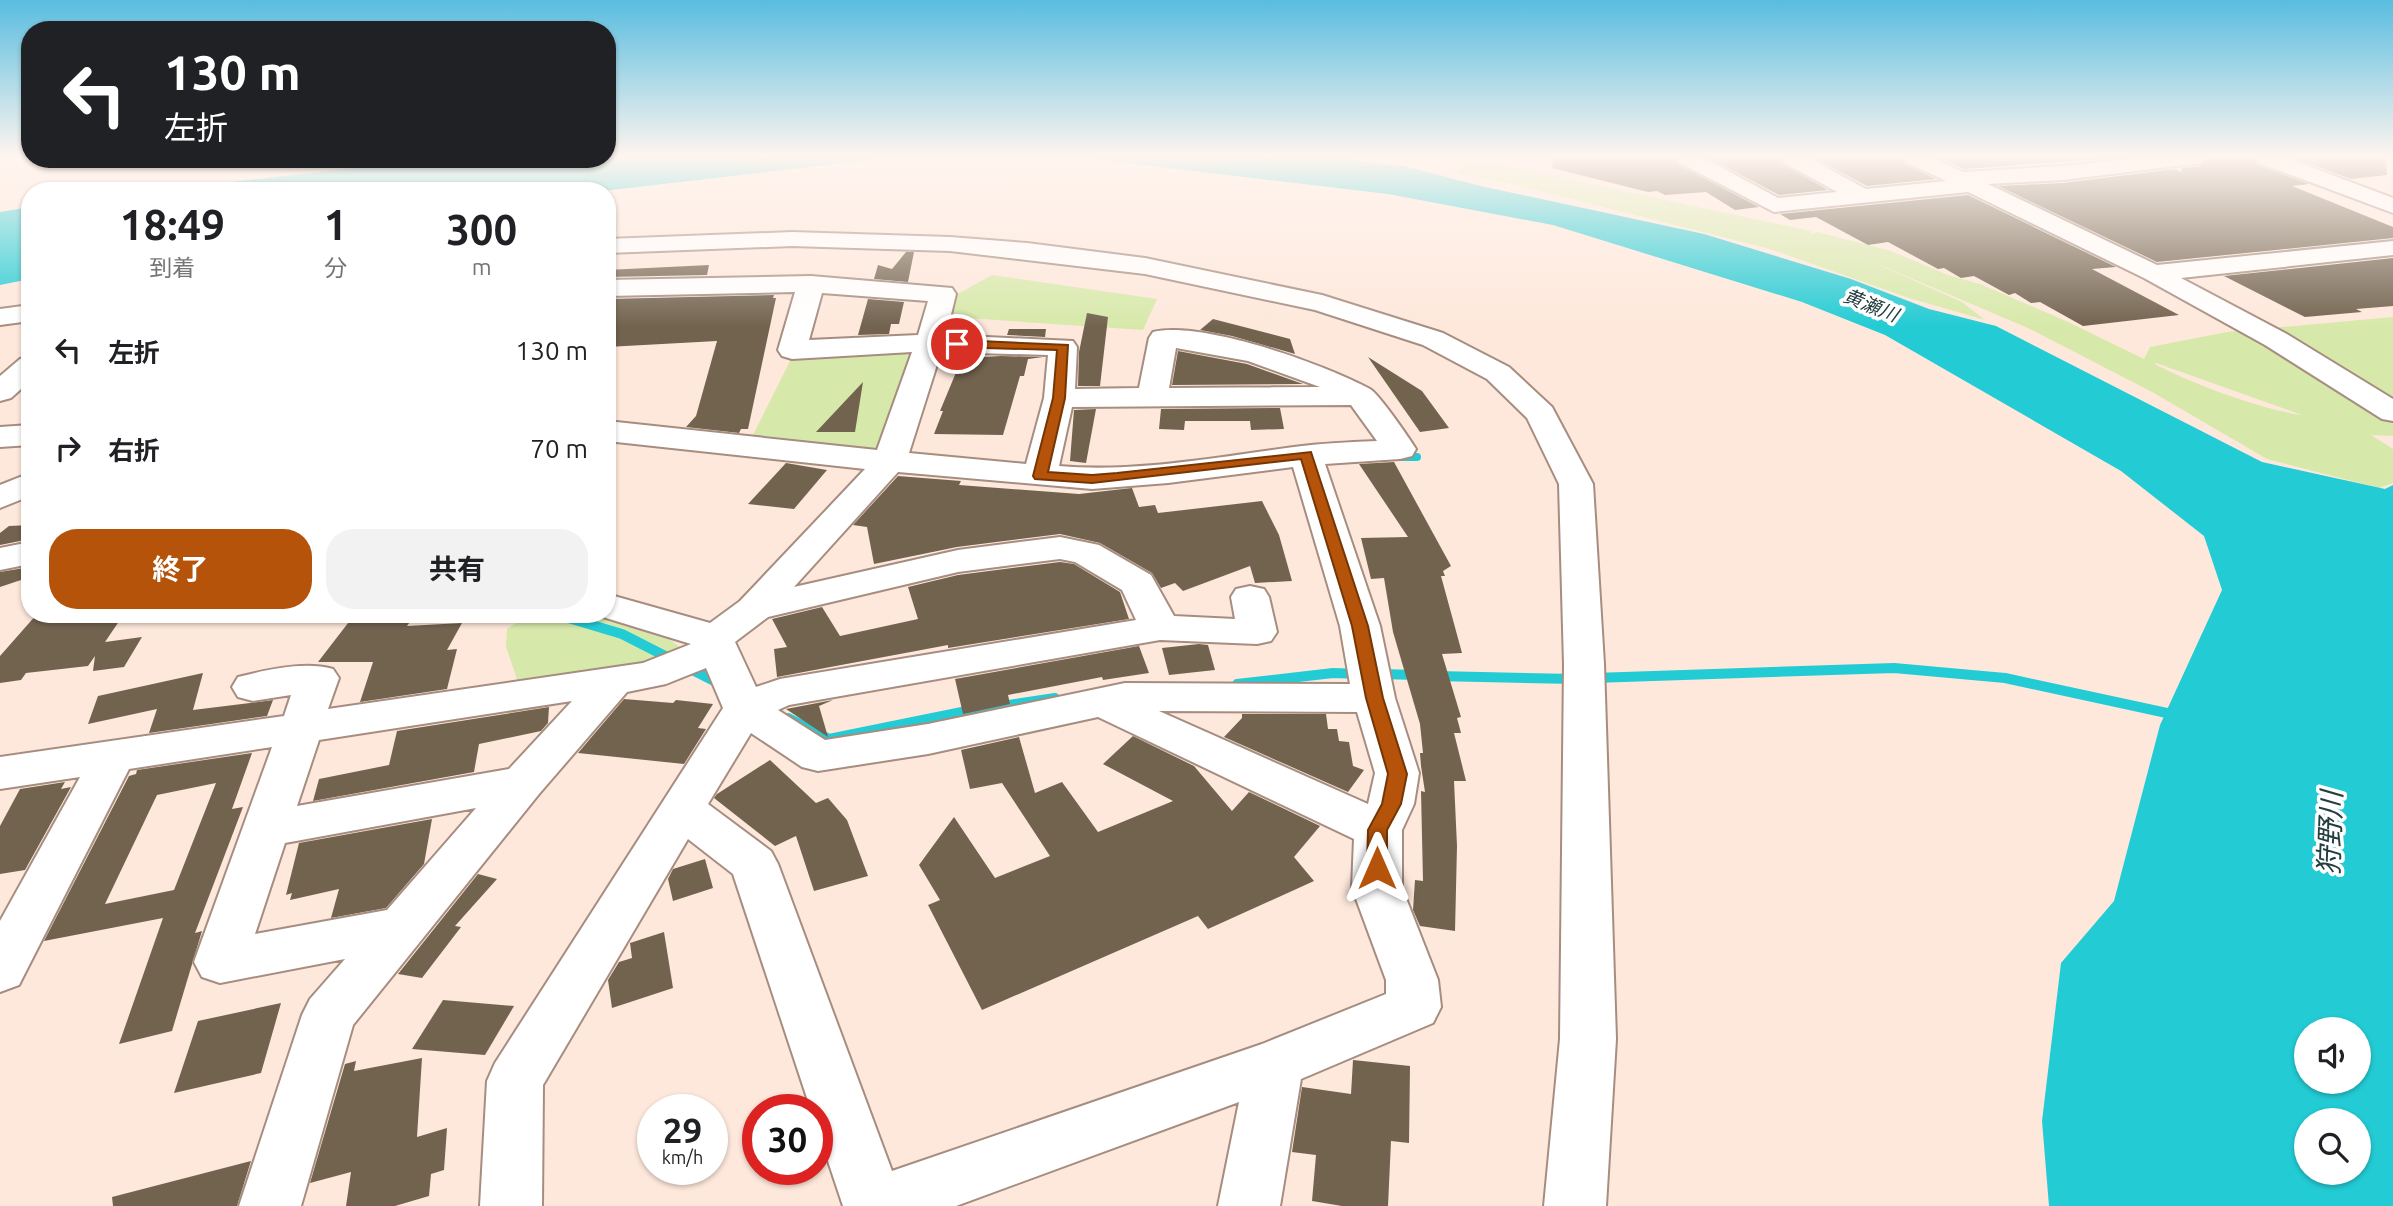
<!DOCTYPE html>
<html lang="ja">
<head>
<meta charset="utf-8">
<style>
  body { margin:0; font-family:Ubuntu,"Noto Sans JP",sans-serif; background:#f2f2f2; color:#202124; height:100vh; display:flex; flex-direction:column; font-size:26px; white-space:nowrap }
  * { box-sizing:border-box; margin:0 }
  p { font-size:23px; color:#757577 }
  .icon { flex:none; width:38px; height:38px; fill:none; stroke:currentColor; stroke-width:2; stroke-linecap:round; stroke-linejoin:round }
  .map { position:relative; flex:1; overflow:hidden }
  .side { position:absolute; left:21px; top:182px; width:595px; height:441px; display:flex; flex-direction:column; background:#fff; border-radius:28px; box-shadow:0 2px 5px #0004 }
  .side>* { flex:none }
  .top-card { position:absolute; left:21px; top:21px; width:595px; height:147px; border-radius:28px; box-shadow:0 2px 5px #0004; background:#202124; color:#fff; overflow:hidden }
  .buttons { position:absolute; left:2294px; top:1017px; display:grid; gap:14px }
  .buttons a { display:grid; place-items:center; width:77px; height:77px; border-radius:50%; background:#fff; box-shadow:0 2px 5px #0004; font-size:35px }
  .speed { position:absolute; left:637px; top:1094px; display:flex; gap:14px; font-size:35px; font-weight:700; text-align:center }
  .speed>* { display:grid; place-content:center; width:91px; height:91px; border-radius:50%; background:#fff; box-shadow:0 2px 5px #0004; line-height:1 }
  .speed small { font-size:18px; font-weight:400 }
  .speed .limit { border:10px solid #d22; background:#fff; color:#111 }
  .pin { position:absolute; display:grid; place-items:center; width:60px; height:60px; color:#fff; margin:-30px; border:4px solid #fff; border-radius:50%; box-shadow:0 2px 7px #0007 }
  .me { position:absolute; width:77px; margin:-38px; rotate:0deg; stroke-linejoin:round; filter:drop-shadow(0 0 5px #0008) }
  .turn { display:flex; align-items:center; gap:24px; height:147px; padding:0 28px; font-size:32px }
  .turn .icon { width:91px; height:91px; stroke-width:2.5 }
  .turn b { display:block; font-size:49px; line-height:60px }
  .eta { display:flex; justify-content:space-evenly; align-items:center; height:119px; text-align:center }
  .eta b { font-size:42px; font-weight:700; line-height:49px }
  .button { display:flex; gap:14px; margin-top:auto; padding:14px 28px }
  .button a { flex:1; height:80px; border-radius:28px; background:#b45309; color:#fff; font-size:28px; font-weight:700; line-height:80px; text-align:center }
  .button a+a { background:#f2f2f2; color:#202124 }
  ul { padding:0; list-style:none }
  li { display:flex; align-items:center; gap:21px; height:98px; padding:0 28px }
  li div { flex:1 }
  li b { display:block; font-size:26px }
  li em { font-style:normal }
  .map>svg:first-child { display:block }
  .green { fill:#d7e9aa; fill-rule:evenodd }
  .water { fill:#23cbd4; fill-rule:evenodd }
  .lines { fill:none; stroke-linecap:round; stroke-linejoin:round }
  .stream-far1 { stroke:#23cbd4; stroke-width:8 }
  .stream { stroke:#23cbd4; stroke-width:10 }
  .building { fill:#72634f; fill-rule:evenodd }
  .minor-casing { stroke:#a68d80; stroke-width:4 }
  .minor { fill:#fff; fill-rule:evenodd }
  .route { fill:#b45309; stroke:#753606; stroke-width:2 }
  .labels { text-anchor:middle; stroke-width:7; stroke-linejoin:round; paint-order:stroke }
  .far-water-label { font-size:19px; font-style:italic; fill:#243e3f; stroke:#fff }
  .near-water-label { font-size:28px; font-style:italic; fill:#243e3f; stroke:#fff }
</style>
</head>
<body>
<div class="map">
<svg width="2393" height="1206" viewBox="0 0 2393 1206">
  <rect width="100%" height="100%" fill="#fee8dc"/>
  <g class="green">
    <path d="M1473,159L1811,231V234L1817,232L1891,251L1948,275L1980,284L2066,321L2144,359L2150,347L2227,332L2393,317V436L2371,435L2393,449V483L2379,488L2267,459L2152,392L2028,328L1861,257L1962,302L1985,320L1909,298L1770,249L1504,182L1456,173ZM2155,364L2156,363L2302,415C2263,410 2189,383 2155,364Z"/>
    <path d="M992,275L1157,299L1143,330L951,317L956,295Z"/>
    <path d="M914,350L877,454L750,441L792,357Z"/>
    <path d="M591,614L663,634L690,655L644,676L518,682L506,647L507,629L530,614Z"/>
  </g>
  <g class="water">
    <path d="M888,158L603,191H153L433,159Z"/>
    <path d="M1083,158H1341L1404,166L1485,187L1704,234L1851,279L1929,309L1996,326L2262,462L2385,489L2393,485V1206H2049L2042,1121L2061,963L2114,901L2160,725L2222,590L2204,536L2121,471L1885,335L1802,302L1553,225L1388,194ZM2306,1029H2359V1082H2306ZM2306,1120H2359V1172H2306Z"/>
    <path d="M30,207V279L0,285V212Z"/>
  </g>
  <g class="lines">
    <path class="stream-far1" d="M1396,457H1417"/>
    <g class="stream">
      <path d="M555,614L622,634L722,685"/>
      <path d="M1380,674L1418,675"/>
      <path d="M1436,676L1575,679"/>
      <path d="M1594,678L1894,668L2005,678L2176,715"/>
      <path d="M1237,684L1333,673L1362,674"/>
      <path d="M788,718L829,739L962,712L1055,698"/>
    </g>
  </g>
  <g class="building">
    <path d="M1553,158H1674L1679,165L1759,207L1735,210L1706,192L1665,195L1657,191L1648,192L1552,168Z"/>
    <path d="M1709,158H1779L1784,165L1828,190L1779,195Z"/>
    <path d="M1814,158H1902L1907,165L1936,179L1867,186Z"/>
    <path d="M1939,158H2113L1964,169Z"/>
    <path d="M2207,158H2253L2258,165L2309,184L2292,186L2393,227V238L2157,262L1998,186L2063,183L2175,169L2181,172L2182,168L2201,166Z"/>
    <path d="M2294,158H2386L2387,175L2351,179Z"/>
    <path d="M1968,195L2116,267L2092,269L2179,315L2083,326L2040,302L2031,303L2015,293L2009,295L1974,276L1961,278L1944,268L1938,269L1888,242L1868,245L1816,217L1790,220L1780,214Z"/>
    <path d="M906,252H914L908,282L874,279L878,265L892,269Z"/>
    <path d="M2393,258V306L2356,309L2362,312L2305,317L2224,276Z"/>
    <path d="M709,265L707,275L607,277V270Z"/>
    <path d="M774,295L773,298H776L748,429H741L739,433L686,427L696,416L717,341L607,347V299Z"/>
    <path d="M868,299L904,302L899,324H891L889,334L858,335Z"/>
    <path d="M1087,313L1108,317L1100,386H1078L1079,352Z"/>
    <path d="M1213,319L1290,339L1295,354L1232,336L1200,330Z"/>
    <path d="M1009,329H1046L1045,337L1007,335Z"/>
    <path d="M1178,351L1247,364L1303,384L1172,385Z"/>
    <path d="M1001,356L1043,357L1028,359L1024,376H1020L1003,435L934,434L943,411H940L962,358Z"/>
    <path d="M1368,357L1422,391L1449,428L1420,432Z"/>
    <path d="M863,382L855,432H816Z"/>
    <path d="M1280,408L1284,429L1251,430L1250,421H1185L1184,430L1159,429L1161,409Z"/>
    <path d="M1096,409L1086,463L1070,461L1074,410Z"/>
    <path d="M1394,462L1451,566L1443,571L1445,576H1441L1462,653L1442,654L1461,717L1457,718L1461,733H1454L1466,781H1454L1457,846L1455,931L1420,926L1413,910L1415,880L1423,881L1421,791L1425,792L1421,766L1420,753H1423L1420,724L1393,632L1384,578L1371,579L1361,538L1408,537L1359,464Z"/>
    <path d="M786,463L827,470L794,509L748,504Z"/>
    <path d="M898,476L961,481L959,485L1079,494L1132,488L1139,507L1155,505L1158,513L1262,501L1279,535L1292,581L1255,583L1250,566L1183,591L1175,583L1161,588L1152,573L1100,543L1060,534L957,547L874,564L867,527L853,525Z"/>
    <path d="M30,525V539L0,545V533L9,526Z"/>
    <path d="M1060,562L1074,564L1120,592L1129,619L948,648V645L777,677L774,649L787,647L772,619L822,607L840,636L918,619L908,587L958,575Z"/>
    <path d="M30,567V577L0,587V572Z"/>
    <path d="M37,614H124L105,642L142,637L124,667L93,671L95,656L88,666L26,673L21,680L0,683V656Z"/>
    <path d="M355,614H404L400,620L412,619L407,626L462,623L447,650L457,649L447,689L360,702L373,662H318Z"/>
    <path d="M1199,644L1208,645L1215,670L1169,675L1162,648Z"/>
    <path d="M1139,646L1149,673L1103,680L1102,677L1008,695L1010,704L963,714L955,679Z"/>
    <path d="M203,673L193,710L273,700L267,716L149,733L157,709L88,724L98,696Z"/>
    <path d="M624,699L673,703L676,700L713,704L698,728L706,729L684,764L578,753Z"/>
    <path d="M833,700L819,706L828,737L786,709Z"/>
    <path d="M549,707L548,723L541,731L479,744L474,772L313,801L319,779L389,765L397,731Z"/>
    <path d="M1242,714H1326L1328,729H1337L1339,741L1349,742L1353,766L1364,770L1348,792L1224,737L1242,718Z"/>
    <path d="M1133,736L1194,766L1232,811L1249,792L1320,826L1294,857L1314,881L1208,929L1198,916L982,1010L928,905L940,900L919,865L954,817L995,878L1050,856L1002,783L970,789L961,750L1019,737L1035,793L1062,782L1098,832L1173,801L1103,764Z"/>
    <path d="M252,753L232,809L243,807L195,933L202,931L172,1031L119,1044L163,918L44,941L129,776L136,774L137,770ZM216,783L174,890L105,904L157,795Z"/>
    <path d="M770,760L816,803L828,798L847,820L868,876L814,891L796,836L775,846L714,798L717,794Z"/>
    <path d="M65,782L61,789L71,787L25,870L0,874V826L20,789Z"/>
    <path d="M432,819L424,864L386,908L331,918L339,889L290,900L292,893L286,895L299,843Z"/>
    <path d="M705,859L713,888L673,901L668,879L673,869Z"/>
    <path d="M478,874L497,879L455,926L461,927L422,978L398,974Z"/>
    <path d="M664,932L673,988L612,1008L608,980L619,962L632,958L630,943Z"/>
    <path d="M443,1000L514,1006L485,1055L412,1049Z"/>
    <path d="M281,1003L261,1073L174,1093L198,1021Z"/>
    <path d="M422,1058L417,1137L447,1128L444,1170L431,1174L429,1196L395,1206H346L351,1172L310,1183L345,1064L356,1061L354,1071Z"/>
    <path d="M1353,1060L1410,1066L1409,1143L1391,1141L1388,1206H1342L1312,1201L1316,1155L1292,1152L1302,1087L1351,1094Z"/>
    <path d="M251,1161L237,1206H113L112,1197Z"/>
  </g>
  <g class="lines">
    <g class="minor-casing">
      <g id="minor">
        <path d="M1677,158H1704L1778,198L1837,192L1785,163L1782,158H1809L1866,189L1946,181L1908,163L1905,158H1933L1963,172L2063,166L2137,158H2204L2201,163L2193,164L2063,180L1988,184L2157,265L2393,241V255L2181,278L2285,333L2393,399V421L2382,419L2265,345L2144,278L1968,192L1774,212L1680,163Z"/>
        <path d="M2256,158H2287L2393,198V213L2259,163Z"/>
        <path d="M792,232L950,237L1027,243L1145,258L1322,295L1443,333L1509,367L1552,407L1593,484L1604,664L1616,1039L1606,1206H1544L1560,1039L1564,664L1559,484L1527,418L1487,379L1423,345L1315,310L1145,274L950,251L792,246L607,253V239Z"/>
        <path d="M811,276L952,288L956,294L946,335L1073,341L1077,347L1075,389L1139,388L1149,338L1153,332C1202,320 1326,365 1370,389C1379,394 1409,438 1416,449L1412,456L1400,459L1325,464L1380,626L1395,698L1419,773L1414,804L1402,830V888L1438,980L1441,1007L1433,1023L1301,1079L1280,1206H1218L1239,1102L956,1206H843L817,1128V1110H811L733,874L688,839L543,1085L542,1206H480L487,1081L495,1063L723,708L706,668L666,684L627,692L539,794L353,1025L301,1206H239L302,1015L310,999L345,959L220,983L202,977L194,962L272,747L129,769L19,985L0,992V921L80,777L0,789V757L284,716L291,695L253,701L238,697L232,687L238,677C266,670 304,661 333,669L339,678L328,709L643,663L691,644L593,614H607V594L710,623L740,601L865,469L607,441V421L877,450L912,352L792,359L782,356L778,350L795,292L607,296V280ZM822,293L928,301L918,335L809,340ZM1176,348L1248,361L1320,387L1169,388ZM941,352L1048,355L1044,398L1026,464L909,453ZM1351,405L1377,441C1352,442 1327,443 1302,446C1222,456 1140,473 1059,466L1072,407ZM1293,467L1340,626L1350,684L1125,683L928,724L825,740L778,710L789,705L1160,640L1257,644L1271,641L1277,632L1269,597L1264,589L1250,586L1236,589L1231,597L1235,619L1174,616L1151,575L1099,545L1060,537L958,550L794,587L898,472L1092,489L1168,483ZM1060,559L1075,562L1122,590L1136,620L780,679L756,687L735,642L768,617L958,572ZM572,701L509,769L297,806L319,740ZM1159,711L1357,712L1375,773L1368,804ZM1098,717L1354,839L1352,888L1386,980V994L1262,1044L892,1171L778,864L771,851L708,804L751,733L802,767L818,771L928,754ZM476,808L387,910L255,934L285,843Z"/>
        <path d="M30,305V321L0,325V309Z"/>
        <path d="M30,356V381L11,398L0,401V376L20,359Z"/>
        <path d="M30,425V445L0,447V427Z"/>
        <path d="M30,473V496L0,508V485Z"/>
        <path d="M30,542V564L0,570V548Z"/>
      </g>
    </g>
    <use href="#minor" class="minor"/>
  </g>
  <linearGradient id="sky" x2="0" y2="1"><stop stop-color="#59bde0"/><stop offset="0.48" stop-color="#fff5ef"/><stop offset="1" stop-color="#fff5ef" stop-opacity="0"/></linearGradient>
  <rect width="2393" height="327" fill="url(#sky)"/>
  <path class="route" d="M957,340L1068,345L1065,398L1048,472L1092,475L1117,473L1311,452L1368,626L1383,698L1407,774L1401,804L1387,830V868L1385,874L1377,876L1370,874L1367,868L1368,830L1382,804L1388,774L1366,698L1352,626L1301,459L1092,483L1035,479L1033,476L1053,398L1057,350L952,347L951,344Z"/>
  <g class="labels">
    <g class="far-water-label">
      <text transform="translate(1871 305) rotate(22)" y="7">黄瀬川</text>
    </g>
    <g class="near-water-label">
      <text transform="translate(2330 833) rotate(-88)" y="10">狩野川</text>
    </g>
  </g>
</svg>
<div class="buttons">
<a><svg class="icon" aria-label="sound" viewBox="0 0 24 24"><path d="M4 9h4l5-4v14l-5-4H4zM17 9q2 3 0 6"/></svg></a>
<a><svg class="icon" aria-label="search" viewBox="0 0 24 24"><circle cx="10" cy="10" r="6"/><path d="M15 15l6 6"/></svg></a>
</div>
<div class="speed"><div>29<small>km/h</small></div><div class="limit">30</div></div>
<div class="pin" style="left:957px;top:344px;background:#d93025"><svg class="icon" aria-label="arrive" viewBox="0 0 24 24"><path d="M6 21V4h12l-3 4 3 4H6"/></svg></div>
<svg class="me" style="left:1377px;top:868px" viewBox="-20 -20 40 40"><path d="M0-17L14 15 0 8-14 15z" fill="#b45309" stroke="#fff" stroke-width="4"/></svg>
<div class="top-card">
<div class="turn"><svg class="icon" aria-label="left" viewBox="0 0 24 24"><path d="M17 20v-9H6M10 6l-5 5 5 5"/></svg><div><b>130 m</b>左折</div></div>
</div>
<section class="side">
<div class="eta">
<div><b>18:49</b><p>到着</p></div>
<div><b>1</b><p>分</p></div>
<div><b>300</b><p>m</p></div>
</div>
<ul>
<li><svg class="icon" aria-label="left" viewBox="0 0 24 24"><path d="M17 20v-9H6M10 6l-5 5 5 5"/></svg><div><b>左折</b></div><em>130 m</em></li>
<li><svg class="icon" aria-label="right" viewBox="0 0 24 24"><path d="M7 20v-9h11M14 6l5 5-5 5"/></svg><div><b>右折</b></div><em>70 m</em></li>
</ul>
<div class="button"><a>終了</a><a>共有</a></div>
</section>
</div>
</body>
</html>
